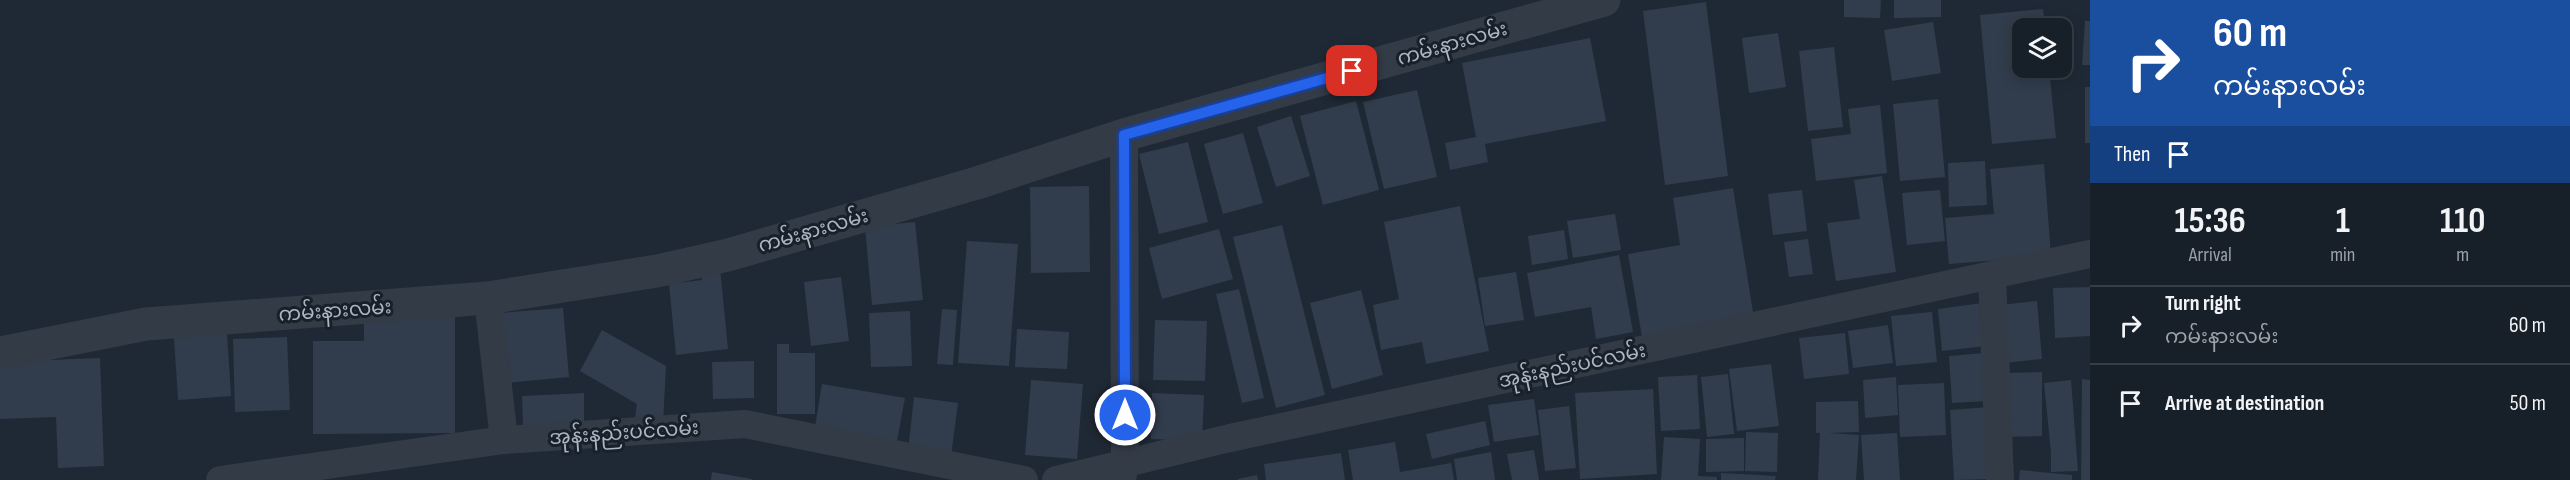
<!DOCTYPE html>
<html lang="en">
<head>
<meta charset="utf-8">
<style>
  body { margin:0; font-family:"Sofia Sans Condensed","Noto Sans Myanmar",sans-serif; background:#202730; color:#f1f3f6; height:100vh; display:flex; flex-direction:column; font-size:22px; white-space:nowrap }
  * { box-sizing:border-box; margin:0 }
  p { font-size:20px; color:#9ea2a8 }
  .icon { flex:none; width:33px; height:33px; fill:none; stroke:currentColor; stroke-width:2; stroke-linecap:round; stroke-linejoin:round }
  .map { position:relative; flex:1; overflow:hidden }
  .details { display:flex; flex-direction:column; background:#171f28; width:480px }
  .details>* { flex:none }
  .banner { background:#1a4fa0; color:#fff; overflow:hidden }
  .fabs { position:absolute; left:2012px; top:18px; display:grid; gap:12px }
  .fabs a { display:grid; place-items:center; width:60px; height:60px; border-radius:12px; background:#171f28; box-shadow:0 3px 15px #0003,0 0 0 2px #363d45; font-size:30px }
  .pin { position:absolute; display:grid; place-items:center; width:51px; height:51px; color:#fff; margin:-26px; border-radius:12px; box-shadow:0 3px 9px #0006 }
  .me { position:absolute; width:66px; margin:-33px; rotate:0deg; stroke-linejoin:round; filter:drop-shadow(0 0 4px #0008) }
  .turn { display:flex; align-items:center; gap:21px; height:126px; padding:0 24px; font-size:27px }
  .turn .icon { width:78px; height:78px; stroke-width:2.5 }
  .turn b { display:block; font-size:42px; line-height:51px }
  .then { display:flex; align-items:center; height:57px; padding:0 24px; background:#0003; gap:12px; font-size:22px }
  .eta { display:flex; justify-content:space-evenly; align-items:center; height:102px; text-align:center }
  .eta b { font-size:36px; font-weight:700; line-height:42px }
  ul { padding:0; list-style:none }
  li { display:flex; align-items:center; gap:18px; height:78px; padding:0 24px; border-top:2px solid #363d45 }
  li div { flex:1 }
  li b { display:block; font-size:22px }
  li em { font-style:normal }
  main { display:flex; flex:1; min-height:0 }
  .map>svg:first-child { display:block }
  .building { fill:#313d4c }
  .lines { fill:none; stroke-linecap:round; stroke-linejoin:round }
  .minor { stroke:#333b46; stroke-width:28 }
  .tertiary { stroke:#333b46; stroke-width:33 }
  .route-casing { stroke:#184099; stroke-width:15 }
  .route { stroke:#2563eb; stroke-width:10 }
  .labels { text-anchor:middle; stroke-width:6; stroke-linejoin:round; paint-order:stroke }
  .street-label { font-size:20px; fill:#adb5c3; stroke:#18202a }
</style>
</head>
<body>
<main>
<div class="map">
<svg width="2090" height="480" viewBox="0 0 2090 480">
  <rect width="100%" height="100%" fill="#1f2935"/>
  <g class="building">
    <path d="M1844,0H1881L1880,18L1844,17Z"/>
    <path d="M1894,0H1941V17L1894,18Z"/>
    <path d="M1706,2L1728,176L1665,185L1643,11Z"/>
    <path d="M2043,9L2045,28H2022V68H2049L2056,138L1992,144L1980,15Z"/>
    <path d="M2085,21H2090V65H2082Z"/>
    <path d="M1933,22L1941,73L1892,81L1884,30Z"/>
    <path d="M1778,33L1786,87L1749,93L1742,38Z"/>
    <path d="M1590,38L1606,121L1485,144L1488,162L1450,170L1445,143L1476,137L1462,63Z"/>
    <path d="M1834,47L1843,127L1808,131L1799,51Z"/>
    <rect x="2085" y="87" width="5" height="56"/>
    <path d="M1417,90L1437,177L1384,189L1363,102Z"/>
    <path d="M1938,99L1945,177L1900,181L1893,104Z"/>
    <path d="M1356,101L1379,190L1323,205L1300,116Z"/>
    <path d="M1880,105L1887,173L1816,181L1811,139L1851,134L1848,109Z"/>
    <path d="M1291,116L1310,176L1276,187L1257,127Z"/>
    <path d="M1243,133L1263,203L1223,214L1204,144Z"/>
    <path d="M1188,142L1208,222L1159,234L1139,154Z"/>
    <path d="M1985,161L1987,205L1949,207L1948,163Z"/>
    <path d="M2044,164L2051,256L1949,264L1945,218L1994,214L1990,169Z"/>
    <path d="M1882,176L1896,272L1836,281L1827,223L1860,219L1854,180Z"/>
    <path d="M1089,186L1090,272L1031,273L1030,187Z"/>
    <path d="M1733,188L1754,318L1642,337L1628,254L1680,245L1673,198Z"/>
    <path d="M1802,190L1807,231L1773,235L1768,194Z"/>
    <path d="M1940,190L1945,241L1907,245L1902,193Z"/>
    <path d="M1460,206L1489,351L1426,364L1422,342L1381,350L1373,305L1399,299L1384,222Z"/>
    <path d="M1615,214L1621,250L1573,258L1567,221Z"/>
    <path d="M915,222L923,300L872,305L865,227Z"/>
    <path d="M1282,225L1325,395L1276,408L1233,237Z"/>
    <path d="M1219,229L1233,279L1162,299L1149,248Z"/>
    <path d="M1564,230L1568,259L1532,265L1528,236Z"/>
    <path d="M1808,239L1813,274L1789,277L1784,242Z"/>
    <path d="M967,241L1018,244L1009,366L958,363Z"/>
    <path d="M1619,255L1633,332L1596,339L1591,307L1535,317L1527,273Z"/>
    <path d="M720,268L728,349L676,355L669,284L702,280L701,269Z"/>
    <path d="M1516,272L1524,320L1485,326L1478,278Z"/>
    <path d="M841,277L849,341L811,346L804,282Z"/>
    <path d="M2090,287V336L2055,338L2053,288Z"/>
    <path d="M1239,289L1264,398L1242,403L1216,294Z"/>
    <path d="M1361,290L1383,375L1332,389L1310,303Z"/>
    <path d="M2037,301L2042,359L2005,363L2000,305Z"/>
    <path d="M1982,303L1986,346L1942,351L1938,309Z"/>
    <path d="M563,308L569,377L504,383L499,313Z"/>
    <path d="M942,309L957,310L953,365L937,364Z"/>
    <path d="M910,311L912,366L871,367L869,313Z"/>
    <path d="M1932,312L1937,362L1896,366L1891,316Z"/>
    <path d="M364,314H455V433L313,434V341H364Z"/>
    <path d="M1155,320L1207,321L1205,381L1153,380Z"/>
    <path d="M1888,325L1893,363L1853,368L1848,331Z"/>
    <path d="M1017,329L1069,332L1067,369L1015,367Z"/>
    <path d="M602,330L666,366L663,424L634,425L637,404L580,371Z"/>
    <path d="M227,333L231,396L178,400L174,337Z"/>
    <path d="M1845,333L1849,374L1804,379L1799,338Z"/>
    <path d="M287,337L290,410L235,412L233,339Z"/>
    <path d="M777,344H789V353H815V414H777Z"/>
    <path d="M1984,353L1987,401L1952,403L1949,356Z"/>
    <path d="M100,358L104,466L58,468L56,417L0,419V362Z"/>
    <path d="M754,361V398L713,399L712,362Z"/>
    <path d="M1771,364L1779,426L1737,431L1729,369Z"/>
    <path d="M2042,372V436L2003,437V373Z"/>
    <path d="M1728,374L1734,434L1707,437L1701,377Z"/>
    <path d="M1697,375L1700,429L1661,431L1658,377Z"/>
    <path d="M1896,377L1898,415L1865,418L1863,380Z"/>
    <path d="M2082,379L2090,380V480H2081Z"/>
    <path d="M1031,380L1083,384L1077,459L1025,455Z"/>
    <path d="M2071,380L2078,471L2051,472V452L2044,383Z"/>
    <path d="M1944,383L1946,435L1900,437L1898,385Z"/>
    <path d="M822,384L905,398L896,446L814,433Z"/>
    <path d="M1653,389L1657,474L1580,479L1575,393Z"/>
    <path d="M584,393V424L523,426L522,396Z"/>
    <path d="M1152,393L1204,395L1202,441L1151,439Z"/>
    <path d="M914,397L958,403L951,456L908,451Z"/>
    <path d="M1534,399L1539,435L1494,442L1488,405Z"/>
    <path d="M1858,401L1859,432L1829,433L1859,435L1856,480H1818L1820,433H1816V402Z"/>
    <path d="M1569,406L1576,468L1545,471L1538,410Z"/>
    <path d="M1989,407L1992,479L1954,480L1950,410Z"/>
    <path d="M1485,421L1490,445L1432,459L1426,434Z"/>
    <path d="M1746,432L1778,433L1777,472L1745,471Z"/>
    <path d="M1897,433L1900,480H1864L1861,435Z"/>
    <path d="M1664,437L1700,439L1698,476L1717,477V480H1661Z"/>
    <path d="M1744,438V471L1706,472V439Z"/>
    <path d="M1395,442L1400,472L1451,463L1454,480H1353L1348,450Z"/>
    <path d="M1534,450L1539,480H1512L1507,454Z"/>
    <path d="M1491,452L1495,480H1457L1454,459Z"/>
    <path d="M1341,453L1345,480H1266L1264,464Z"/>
    <path d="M2020,470L2072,475V480H2019Z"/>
    <path d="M712,472L752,479V480H711Z"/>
    <path d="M1721,473L1776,476L1775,480H1721Z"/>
    <path d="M1257,475L1258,480H1238V479Z"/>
  </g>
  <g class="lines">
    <g class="minor">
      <path d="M1992,276L2000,480"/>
      <path d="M488,298L504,440"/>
      <path d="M220,480L504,440L745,424L1024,480"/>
      <path d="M1056,480L1230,438L2090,254"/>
      <path d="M1122,480L1125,462L1124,135"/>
    </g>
    <path class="tertiary" d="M0,353L146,324L488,298L657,271L728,255L977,183L1124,135L1604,0"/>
  </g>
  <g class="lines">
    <g class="route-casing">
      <path id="route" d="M1125,415L1124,135L1352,71"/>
    </g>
    <use href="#route" class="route"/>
  </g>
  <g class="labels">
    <g class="street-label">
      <text transform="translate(1452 43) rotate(-16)" y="7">ကမ်းနားလမ်း</text>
      <text transform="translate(813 230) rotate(-16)" y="7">ကမ်းနားလမ်း</text>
      <text transform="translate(335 310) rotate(-4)" y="7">ကမ်းနားလမ်း</text>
      <text transform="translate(1572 365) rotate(-12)" y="7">အုန်းနည်းပင်လမ်း</text>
      <text transform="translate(624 432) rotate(-4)" y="7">အုန်းနည်းပင်လမ်း</text>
    </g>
  </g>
</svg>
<div class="fabs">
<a><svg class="icon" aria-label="layers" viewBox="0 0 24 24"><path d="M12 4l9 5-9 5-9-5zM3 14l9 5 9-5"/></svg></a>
</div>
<div class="pin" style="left:1352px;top:71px;background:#d93025"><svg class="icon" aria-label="arrive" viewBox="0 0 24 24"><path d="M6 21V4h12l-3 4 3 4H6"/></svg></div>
<svg class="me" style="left:1125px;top:415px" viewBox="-20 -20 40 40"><circle r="17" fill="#2563eb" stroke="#fff" stroke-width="3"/><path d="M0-11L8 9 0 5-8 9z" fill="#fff"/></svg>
</div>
<section class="details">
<div class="banner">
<div class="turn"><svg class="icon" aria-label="right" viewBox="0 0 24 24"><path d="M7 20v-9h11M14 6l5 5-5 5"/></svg><div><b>60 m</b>ကမ်းနားလမ်း</div></div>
<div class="then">Then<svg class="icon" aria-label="arrive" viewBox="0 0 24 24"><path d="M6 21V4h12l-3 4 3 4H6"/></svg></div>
</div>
<div class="eta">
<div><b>15:36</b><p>Arrival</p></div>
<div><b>1</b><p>min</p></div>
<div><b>110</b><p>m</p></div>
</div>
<ul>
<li><svg class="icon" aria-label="right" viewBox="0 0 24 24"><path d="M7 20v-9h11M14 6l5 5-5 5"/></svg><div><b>Turn right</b><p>ကမ်းနားလမ်း</p></div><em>60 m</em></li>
<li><svg class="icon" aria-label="arrive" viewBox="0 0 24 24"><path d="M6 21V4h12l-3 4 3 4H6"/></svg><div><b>Arrive at destination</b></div><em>50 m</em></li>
</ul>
</section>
</main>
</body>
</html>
